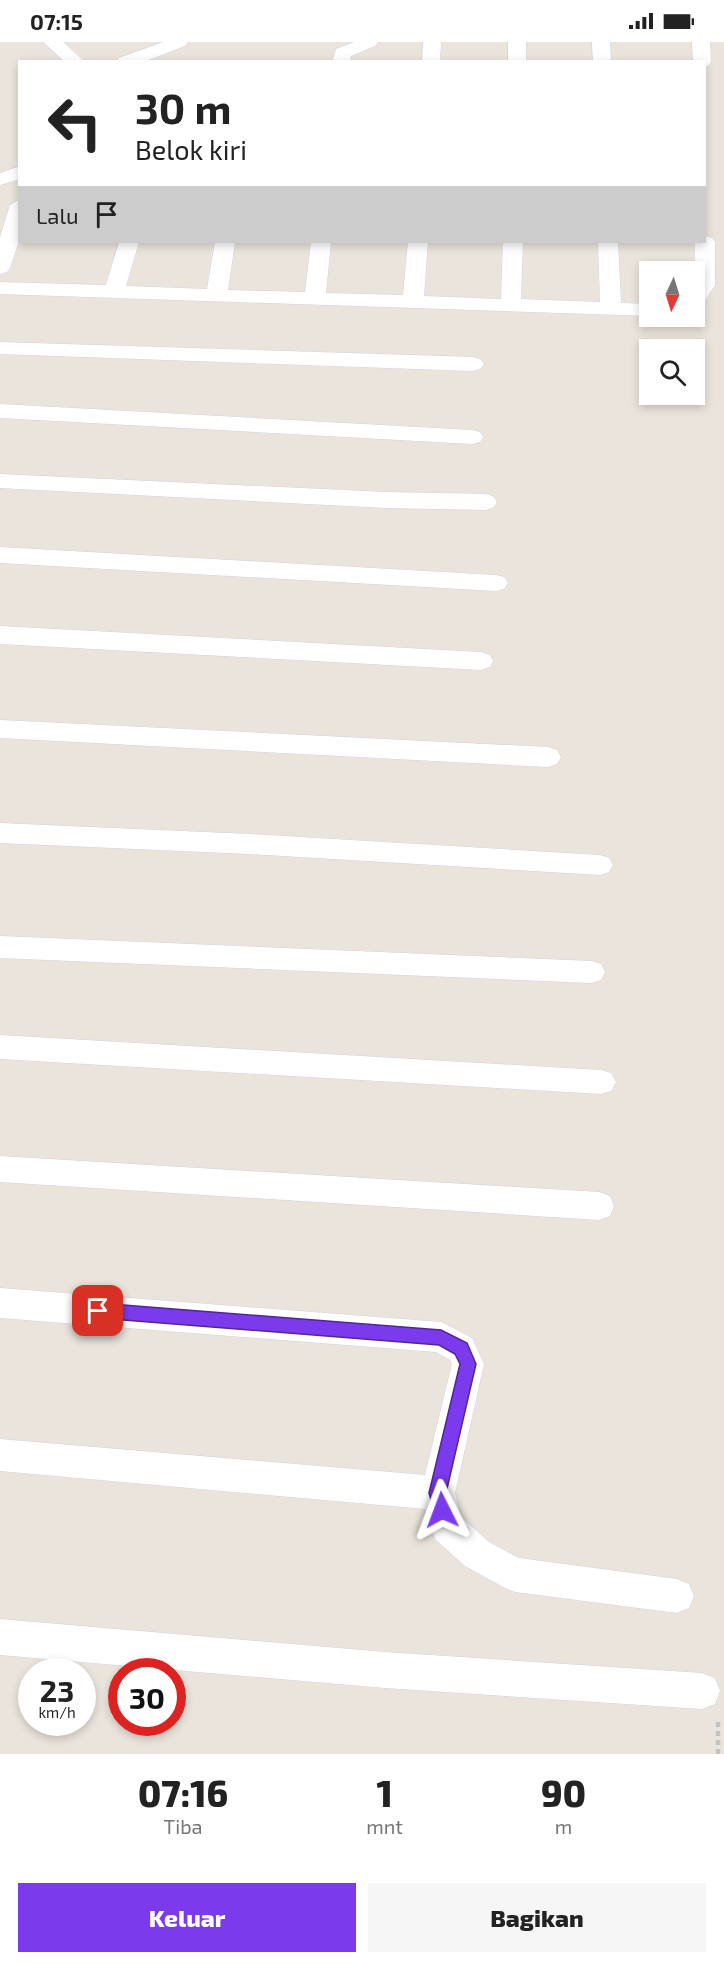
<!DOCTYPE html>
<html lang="id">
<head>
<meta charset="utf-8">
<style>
  body { margin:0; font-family:"Exo 2",sans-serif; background:#f6f6f6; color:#222; height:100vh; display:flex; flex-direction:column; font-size:22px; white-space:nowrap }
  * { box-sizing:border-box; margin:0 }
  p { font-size:20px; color:#767676 }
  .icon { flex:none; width:33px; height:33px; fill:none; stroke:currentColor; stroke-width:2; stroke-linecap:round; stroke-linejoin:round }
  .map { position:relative; height:1712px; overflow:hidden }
  .panel { display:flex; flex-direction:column; background:#fff; flex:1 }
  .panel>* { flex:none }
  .guide { position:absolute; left:18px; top:18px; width:688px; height:183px; border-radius:0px; box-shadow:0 3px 9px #0003; background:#fff; color:#222; overflow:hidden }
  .needle { width:39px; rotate:184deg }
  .controls { position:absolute; left:639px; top:219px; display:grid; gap:12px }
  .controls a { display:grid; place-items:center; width:66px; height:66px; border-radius:0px; background:#fff; box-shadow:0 3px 9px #0003; font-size:30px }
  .speed { position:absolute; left:18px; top:1616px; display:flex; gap:12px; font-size:30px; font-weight:700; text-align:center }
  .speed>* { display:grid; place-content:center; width:78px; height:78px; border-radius:50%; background:#fff; box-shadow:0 3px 9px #0003; line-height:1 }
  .speed small { font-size:15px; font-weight:400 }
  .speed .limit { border:9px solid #d22; background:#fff; color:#111 }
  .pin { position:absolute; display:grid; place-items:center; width:51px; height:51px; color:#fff; margin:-26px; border-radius:12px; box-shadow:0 3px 9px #0006 }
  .me { position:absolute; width:66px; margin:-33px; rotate:357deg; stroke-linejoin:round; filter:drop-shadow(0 0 4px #0008) }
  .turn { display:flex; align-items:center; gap:21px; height:126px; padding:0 18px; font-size:27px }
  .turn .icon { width:78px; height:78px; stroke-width:2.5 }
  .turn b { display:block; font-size:42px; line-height:51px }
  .then { display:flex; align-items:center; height:57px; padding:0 18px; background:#0003; gap:12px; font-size:22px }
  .eta { display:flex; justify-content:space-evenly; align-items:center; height:102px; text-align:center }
  .eta b { font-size:36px; font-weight:800; line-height:42px }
  .action { display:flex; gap:12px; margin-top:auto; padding:12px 18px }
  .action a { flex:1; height:69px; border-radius:0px; background:#7c3aed; color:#fff; font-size:24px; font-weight:800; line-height:69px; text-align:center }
  .action a+a { background:#f6f6f6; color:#222 }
  .status { display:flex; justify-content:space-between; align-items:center; height:42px; padding:0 30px; background:#fff; direction:ltr }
  .status svg { height:16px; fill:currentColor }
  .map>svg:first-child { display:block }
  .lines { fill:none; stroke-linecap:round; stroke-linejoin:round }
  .street-casing { stroke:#d2d4e0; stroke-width:1 }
  .path { stroke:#c3c3c3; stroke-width:4.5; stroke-dasharray:5 4; stroke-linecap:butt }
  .street { fill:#fff; fill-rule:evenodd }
  .route { fill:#7c3aed; stroke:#51269a; stroke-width:1.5 }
</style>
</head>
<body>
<div class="status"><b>07:15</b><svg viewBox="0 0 49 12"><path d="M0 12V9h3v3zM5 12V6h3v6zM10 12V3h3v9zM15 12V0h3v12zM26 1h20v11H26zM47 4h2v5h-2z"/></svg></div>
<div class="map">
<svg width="724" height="1712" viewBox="0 0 724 1712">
  <rect width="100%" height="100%" fill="#eae4dc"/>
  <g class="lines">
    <g class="street-casing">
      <g id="street">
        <path d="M43,0H63L85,20H65Z"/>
        <path d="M163,0H188L185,4L143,20H116L119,16Z"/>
        <path d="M354,0H378L375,4L351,14L350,20H332L336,7Z"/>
        <path d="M423,0H441L440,20H422Z"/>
        <rect x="508" y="0" width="18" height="20"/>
        <path d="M592,0H610L611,20H593Z"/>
        <path d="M692,0H710L711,20L708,24L705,25V20H693Z"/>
        <path d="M20,124V137L0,143V131Z"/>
        <path d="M20,157V196L10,226L7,230L0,232V195L10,163Z"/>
        <path d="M705,194L712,196L715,200V243L701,265L694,267L695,200H705Z"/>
        <path d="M119,200H139L126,244L207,247L215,200H235L228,248L305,250L311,200H331L326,251L403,253L408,200H428L424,254L501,257L503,200H523L521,257L600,260L598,200H618L621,261L650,262V274L0,252V240L106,243Z"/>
        <path d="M0,300L473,315L480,317L484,322L480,327L473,329L0,312Z"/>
        <path d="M0,362L472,388L480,390L483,395L480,400L472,402L0,376Z"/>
        <path d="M0,432L386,450L486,452L494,455L497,460L494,465L486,468L386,466L0,446Z"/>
        <path d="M0,505L496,533L504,535L508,541L504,547L496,549L0,521Z"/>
        <path d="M0,584L481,610L490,613L493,619L490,625L481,628L0,602Z"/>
        <path d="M0,678L548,705L557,708L561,715L557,722L548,725L0,696Z"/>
        <path d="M0,781L249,792L600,813L609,816L613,823L609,830L600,833L249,812L0,801Z"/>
        <path d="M0,894L591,919L601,922L605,930L601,938L591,941L0,916Z"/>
        <path d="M0,993L601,1028L611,1031L616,1040L611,1049L601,1052L0,1017Z"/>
        <path d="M0,1114L599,1150L610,1154L614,1164L610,1174L599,1178L0,1140Z"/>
        <path d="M0,1246L441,1280L472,1296L484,1322L455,1451L461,1475L489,1500L519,1516L677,1537L689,1542L694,1554L689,1566L677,1571L515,1550L503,1545L465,1524L435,1497L425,1467L0,1429V1397L425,1433L452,1322L450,1318L436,1310L0,1276Z"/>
        <path d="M0,1577L385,1610L702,1631L715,1636L720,1649L715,1662L702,1667L385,1646L0,1613Z"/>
      </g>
    </g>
    <path class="path" d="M718,1680V1712"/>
    <use href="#street" class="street"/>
  </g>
  <path class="route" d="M98,1261L441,1288L467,1301L476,1322L446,1451L451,1468L448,1474L442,1476L436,1474L429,1451L460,1322L455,1312L439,1303L98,1276L92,1274L90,1269L92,1263Z"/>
</svg>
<div class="controls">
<a><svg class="needle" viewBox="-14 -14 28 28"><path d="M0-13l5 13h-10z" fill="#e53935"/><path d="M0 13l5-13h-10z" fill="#767676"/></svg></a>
<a><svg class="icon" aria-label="search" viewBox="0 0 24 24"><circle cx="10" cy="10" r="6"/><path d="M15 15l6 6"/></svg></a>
</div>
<div class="speed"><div>23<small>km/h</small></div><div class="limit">30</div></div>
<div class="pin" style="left:98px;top:1269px;background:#d93025"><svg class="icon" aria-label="arrive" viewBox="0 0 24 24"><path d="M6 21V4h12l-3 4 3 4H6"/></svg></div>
<svg class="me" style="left:442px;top:1468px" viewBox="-20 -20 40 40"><path d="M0-17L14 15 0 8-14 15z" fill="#7c3aed" stroke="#fff" stroke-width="4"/></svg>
<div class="guide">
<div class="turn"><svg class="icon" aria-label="left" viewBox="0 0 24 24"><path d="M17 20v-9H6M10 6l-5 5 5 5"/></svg><div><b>30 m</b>Belok kiri</div></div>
<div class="then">Lalu<svg class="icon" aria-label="arrive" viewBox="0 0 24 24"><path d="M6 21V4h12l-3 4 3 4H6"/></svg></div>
</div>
</div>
<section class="panel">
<div class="eta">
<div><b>07:16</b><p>Tiba</p></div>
<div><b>1</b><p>mnt</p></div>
<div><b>90</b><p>m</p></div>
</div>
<div class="action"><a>Keluar</a><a>Bagikan</a></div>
</section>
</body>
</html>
